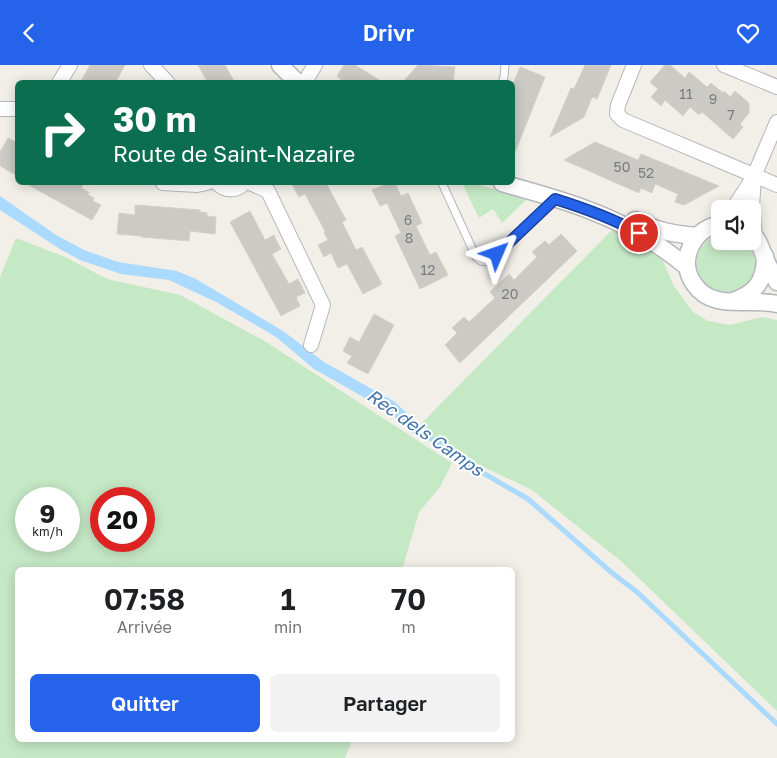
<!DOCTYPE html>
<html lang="fr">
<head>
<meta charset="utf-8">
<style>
  body { margin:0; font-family:"Golos Text",sans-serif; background:#f2f2f2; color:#202124; height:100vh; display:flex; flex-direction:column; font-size:19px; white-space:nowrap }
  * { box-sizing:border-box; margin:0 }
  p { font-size:16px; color:#757577 }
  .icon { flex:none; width:28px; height:28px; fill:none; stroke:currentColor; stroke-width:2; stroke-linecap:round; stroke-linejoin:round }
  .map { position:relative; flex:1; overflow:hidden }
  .side { position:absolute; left:15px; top:502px; width:500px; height:175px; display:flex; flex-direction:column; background:#fff; border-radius:8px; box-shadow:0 2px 12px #0003 }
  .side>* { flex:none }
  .banner { position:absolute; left:15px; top:15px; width:500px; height:105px; border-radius:8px; box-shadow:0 2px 12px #0003; background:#0b6e4f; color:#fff; overflow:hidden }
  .fabs { position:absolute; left:711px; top:135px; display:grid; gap:10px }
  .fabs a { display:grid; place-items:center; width:50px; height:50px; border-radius:8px; background:#fff; box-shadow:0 2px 12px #0003; font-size:25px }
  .speed { position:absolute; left:15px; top:422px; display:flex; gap:10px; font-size:25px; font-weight:700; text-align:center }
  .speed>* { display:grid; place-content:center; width:65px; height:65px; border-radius:50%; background:#fff; box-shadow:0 2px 12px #0003; line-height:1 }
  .speed small { font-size:12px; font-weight:400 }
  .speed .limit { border:8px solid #d22; background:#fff; color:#111 }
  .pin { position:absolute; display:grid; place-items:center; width:42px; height:42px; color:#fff; margin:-21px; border:2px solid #fff; border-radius:50%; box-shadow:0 1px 5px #0007 }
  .me { position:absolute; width:55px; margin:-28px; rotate:47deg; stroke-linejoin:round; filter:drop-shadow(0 0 4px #0008) }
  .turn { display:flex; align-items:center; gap:18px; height:105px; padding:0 15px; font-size:22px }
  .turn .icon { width:65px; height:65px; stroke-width:2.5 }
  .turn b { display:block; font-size:35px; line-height:42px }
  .eta { display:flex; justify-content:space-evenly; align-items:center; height:85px; text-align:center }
  .eta b { font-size:30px; font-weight:600; line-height:35px }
  .primary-button { display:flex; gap:10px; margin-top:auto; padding:10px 15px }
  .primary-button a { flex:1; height:58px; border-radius:8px; background:#2563eb; color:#fff; font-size:20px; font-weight:600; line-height:58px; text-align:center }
  .primary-button a+a { background:#f2f2f2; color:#202124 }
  header { display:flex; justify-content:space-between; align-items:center; height:65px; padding:0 15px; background:#2563eb; color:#fff; font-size:22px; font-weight:600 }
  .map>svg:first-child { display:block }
  .green { fill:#c5e8c5; fill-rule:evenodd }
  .water { fill:#aadaff }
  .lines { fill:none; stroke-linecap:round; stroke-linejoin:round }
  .stream { stroke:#aadaff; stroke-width:5 }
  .building { fill:#cccac5; stroke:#d6d1c6 }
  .service-casing { stroke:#b5b8bc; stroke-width:9 }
  .minor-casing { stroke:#b5b8bc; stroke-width:16 }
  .tertiary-casing { stroke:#b5b8bc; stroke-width:19 }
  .service { stroke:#fff; stroke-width:7 }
  .minor { stroke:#fff; stroke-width:14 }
  .tertiary { stroke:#fff; stroke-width:16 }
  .route-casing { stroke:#184099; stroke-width:12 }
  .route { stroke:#2563eb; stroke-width:9 }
  .labels { text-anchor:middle; stroke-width:4; stroke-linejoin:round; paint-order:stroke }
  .number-label { font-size:14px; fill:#7a7d7f }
  .water-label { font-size:18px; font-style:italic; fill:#4174aa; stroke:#fff }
</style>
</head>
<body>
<header><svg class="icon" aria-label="back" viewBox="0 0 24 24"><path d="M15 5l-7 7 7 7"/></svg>Drivr<svg class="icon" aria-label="heart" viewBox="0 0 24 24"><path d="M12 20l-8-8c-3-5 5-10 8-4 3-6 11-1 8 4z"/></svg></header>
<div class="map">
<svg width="777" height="693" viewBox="0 0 777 693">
  <rect width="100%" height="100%" fill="#f1efe8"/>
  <g class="green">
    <path d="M462,118H472L528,133L502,158L493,144L479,153Z"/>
    <path d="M614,163L662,194L674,221L693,247L708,256L730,260L762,252L777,255V646L622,497L532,425L412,368Z"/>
    <path d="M720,170V176H744C753,184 757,195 755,207C753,216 746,223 738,227C697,242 678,181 720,170Z"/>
    <path d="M16,173L65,192L107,214L180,230L266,277L452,398L440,422L419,447L402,505H18V675H352L345,693H0V212ZM26,434H69V476H26ZM101,434H144V476H101Z"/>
  </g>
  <path class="water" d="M0,131L56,170L84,185L118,197L177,206L196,214L283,266L324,297L395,337L422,363L421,367L417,372L388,346L314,304L276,272L218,238L169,215L121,209L80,195L60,184L0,145Z"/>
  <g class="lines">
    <path class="stream" d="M416,363L466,398L528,434L611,507L637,527L777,659"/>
  </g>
  <g class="building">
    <path d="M90,0H125L115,18H80Z"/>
    <path d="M198,0H225L235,18H208Z"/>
    <path d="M344,0H355L384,18H345L337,11Z"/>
    <path d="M418,0L455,2L453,17L402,18Z"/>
    <path d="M585,0H611L597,34L592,32L584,52L550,72L571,23L574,24Z"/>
    <path d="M665,0H670L685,13L689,7L707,22L711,18L723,28L724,26L730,32L735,26L749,38V48L740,59L743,62L733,74L702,47L699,50L690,42L683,51L665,35L661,41L651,32L658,24L650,17Z"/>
    <path d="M520,2L545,12L513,92L512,21Z"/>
    <path d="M8,73L18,78V111L0,101V87Z"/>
    <path d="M595,77L638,95L641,89L719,121L684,140L675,137L678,129L655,119L652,128L641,123L639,128L564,95Z"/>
    <path d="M25,118H84L81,123L89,127L88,130L94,133L93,136L101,140L92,155Z"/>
    <path d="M291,118H326L346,155L342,157L356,185L362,182L382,219L363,229L347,199L338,203L331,188L324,192L318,180L328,175L324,167L325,166L305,129L299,132Z"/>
    <path d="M389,118H395L401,131L408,128L422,158L416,161L423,176L430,190L436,187L448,210L420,224L395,171L401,168L387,138L380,141L372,125Z"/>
    <path d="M135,140L200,145V147L207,148V151L216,152L215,169L190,166L189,176L141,172V171L117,169L119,148L135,150Z"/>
    <path d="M250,146L265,175L274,170L277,177L281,184L272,189L289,219L298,214L305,228L296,232L300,241L281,251L230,157Z"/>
    <path d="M561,169L577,186L460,298L445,280L457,268L452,263L464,252L469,257L495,233L490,227L509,209L514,215L537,192L532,187L545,176L549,180Z"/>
    <path d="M374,249L394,260L368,309L347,298L352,291L343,286L350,272L359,277Z"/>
  </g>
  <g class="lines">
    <g class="service-casing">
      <g id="service">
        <path d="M502,18L504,12L505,0"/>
        <path d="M442,118L476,192L481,196L488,197L497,189L555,134"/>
      </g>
    </g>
    <g class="minor-casing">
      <g id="minor">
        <path d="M151,0L168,18"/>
        <path d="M634,0L618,40L617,49L623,55L777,120"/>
        <path d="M724,0L777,22"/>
        <path d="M59,18L70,0"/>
        <path d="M304,18L315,0"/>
        <path d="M0,44H16"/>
        <path d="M754,113L752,141L755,172"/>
        <path d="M163,118L197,120L207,118"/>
        <path d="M217,118C225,126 236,127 244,118"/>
        <path d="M250,118L268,126L323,240L311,280"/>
        <path d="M733,144L754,111L777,57"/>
      </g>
    </g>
    <g class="tertiary-casing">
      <g id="tertiary">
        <path d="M280,0L298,18"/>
        <path d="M502,118C532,127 562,134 591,146C626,159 658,178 687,202"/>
        <path d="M635,155C658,166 672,169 697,171"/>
        <path d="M720,159C705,162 694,171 689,186C685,197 687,209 694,219C713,247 749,232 777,239"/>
        <path d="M752,169C759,175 761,183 764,191C768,199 772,209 777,217"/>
        <path d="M733,236C756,228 765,216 765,191"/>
      </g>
    </g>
    <use href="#service" class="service"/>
    <use href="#minor" class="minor"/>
    <use href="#tertiary" class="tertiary"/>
  </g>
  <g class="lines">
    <g class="route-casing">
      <path id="route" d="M497,189L555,134C584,143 612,153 639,168"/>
    </g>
    <use href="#route" class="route"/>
  </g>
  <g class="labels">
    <g class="number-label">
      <text x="686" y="34">11</text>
      <text x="713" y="39">9</text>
      <text x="731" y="55">7</text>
      <text x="622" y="107">50</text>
      <text x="646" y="113">52</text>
      <text x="408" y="160">6</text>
      <text x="409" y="178">8</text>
      <text x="428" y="210">12</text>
      <text x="510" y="234">20</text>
    </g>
    <g class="water-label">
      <text transform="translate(425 368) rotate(35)" y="6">Rec dels Camps</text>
    </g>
  </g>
</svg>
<div class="fabs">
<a><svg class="icon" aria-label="sound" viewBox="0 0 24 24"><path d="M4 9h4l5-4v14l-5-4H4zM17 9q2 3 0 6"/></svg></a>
</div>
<div class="speed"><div>9<small>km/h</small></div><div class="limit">20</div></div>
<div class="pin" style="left:639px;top:168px;background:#d93025"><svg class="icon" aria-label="arrive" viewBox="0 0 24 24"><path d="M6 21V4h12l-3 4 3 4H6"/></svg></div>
<svg class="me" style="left:497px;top:189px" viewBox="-20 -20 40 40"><path d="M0-17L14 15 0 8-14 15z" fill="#2563eb" stroke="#fff" stroke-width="4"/></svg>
<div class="banner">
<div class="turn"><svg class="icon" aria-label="right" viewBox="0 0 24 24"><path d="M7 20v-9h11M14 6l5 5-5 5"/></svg><div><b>30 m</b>Route de Saint-Nazaire</div></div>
</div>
<section class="side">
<div class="eta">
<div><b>07:58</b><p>Arrivée</p></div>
<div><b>1</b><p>min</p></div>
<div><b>70</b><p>m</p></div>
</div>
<div class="primary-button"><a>Quitter</a><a>Partager</a></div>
</section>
</div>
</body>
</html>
